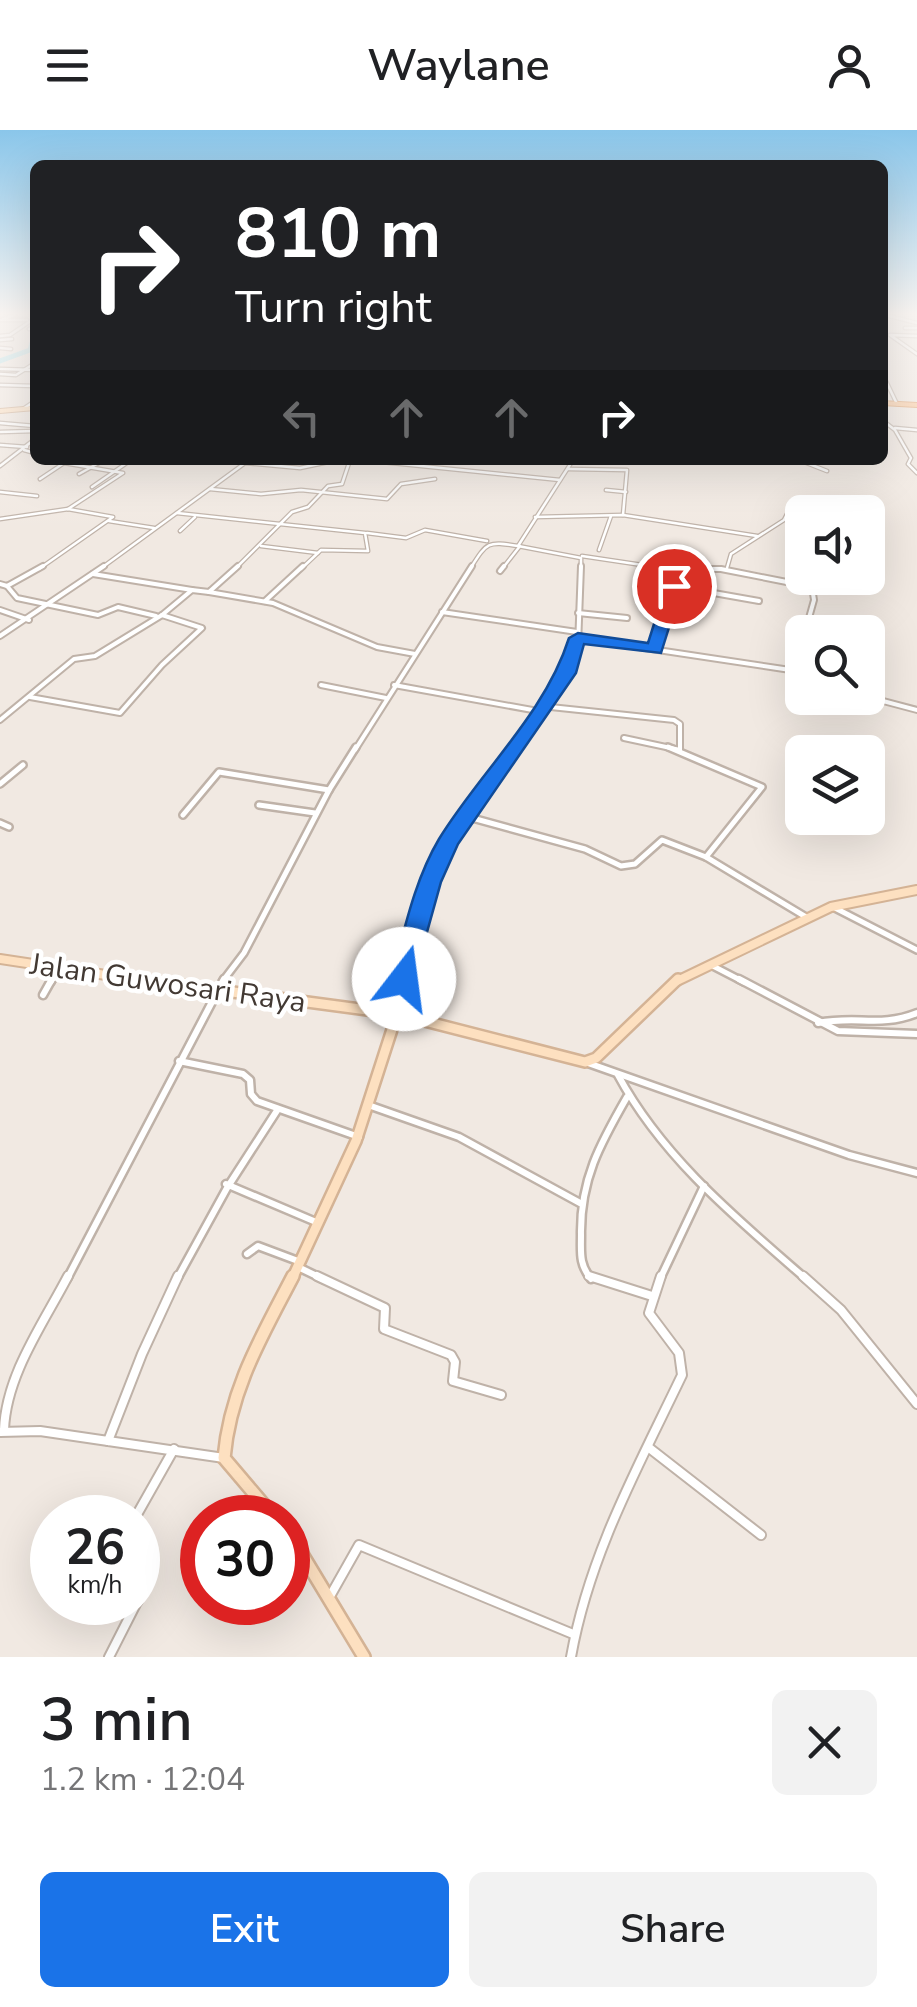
<!DOCTYPE html>
<html lang="en">
<head>
<meta charset="utf-8">
<style>
  body { margin:0; font-family:"Nunito Sans",sans-serif; background:#f2f2f2; color:#202124; height:100vh; display:flex; flex-direction:column; font-size:38px; white-space:nowrap }
  * { box-sizing:border-box; margin:0 }
  p { font-size:32px; color:#757577 }
  .icon { flex:none; width:55px; height:55px; fill:none; stroke:currentColor; stroke-width:2; stroke-linecap:round; stroke-linejoin:round }
  .map { position:relative; height:1527px; overflow:hidden }
  .sheet { display:flex; flex-direction:column; background:#fff; flex:1 }
  .sheet>* { flex:none }
  .banner { position:absolute; left:30px; top:30px; width:858px; height:305px; border-radius:15px; box-shadow:0 10px 40px #0002; background:#202124; color:#fff; overflow:hidden }
  .buttons { position:absolute; left:785px; top:365px; display:grid; gap:20px }
  .buttons a { display:grid; place-items:center; width:100px; height:100px; border-radius:15px; background:#fff; box-shadow:0 10px 40px #0002; font-size:50px }
  .speed { position:absolute; left:30px; top:1365px; display:flex; gap:20px; font-size:50px; font-weight:700; text-align:center }
  .speed>* { display:grid; place-content:center; width:130px; height:130px; border-radius:50%; background:#fff; box-shadow:0 10px 40px #0002; line-height:1 }
  .speed small { font-size:25px; font-weight:400 }
  .speed .limit { border:15px solid #d22; background:#fff; color:#111 }
  .pin { position:absolute; display:grid; place-items:center; width:85px; height:85px; color:#fff; margin:-42px; border:5px solid #fff; border-radius:50%; box-shadow:0 2px 10px #0007 }
  .me { position:absolute; width:110px; margin:-55px; rotate:15deg; stroke-linejoin:round; filter:drop-shadow(0 0 8px #0008) }
  .turn { display:flex; align-items:center; gap:35px; height:210px; padding:0 40px; font-size:45px }
  .turn .icon { width:130px; height:130px; stroke-width:2.5 }
  .turn b { display:block; font-size:70px; line-height:85px }
  .lanes { display:flex; align-items:center; height:95px; padding:0 40px; background:#0003; justify-content:center; gap:50px; direction:ltr }
  .lanes .off { opacity:.35 }
  .round { display:grid; place-items:center; flex:none; width:105px; height:105px; border-radius:15px; background:#f2f2f2 }
  .head { display:flex; align-items:center; justify-content:space-between; height:170px; padding:0 40px }
  h1 { font-size:60px; font-weight:600; line-height:75px }
  .action { display:flex; gap:20px; margin-top:auto; padding:20px 40px }
  .action a { flex:1; height:115px; border-radius:15px; background:#1a73e8; color:#fff; font-size:40px; font-weight:600; line-height:115px; text-align:center }
  .action a+a { background:#f2f2f2; color:#202124 }
  header { display:flex; justify-content:space-between; align-items:center; height:130px; padding:0 40px; background:#fff; font-size:45px; font-weight:600 }
  .map>svg:first-child { display:block }
  .lines { fill:none; stroke-linecap:round; stroke-linejoin:round }
  .river { stroke:#9ee1ee; stroke-width:5 }
  .street-far4-casing { stroke:#bfb2a8; stroke-width:5 }
  .street-far3-casing { stroke:#bfb2a8; stroke-width:8 }
  .street-far2-casing { stroke:#bfb2a8; stroke-width:10 }
  .street-far1-casing { stroke:#bfb2a8; stroke-width:11 }
  .street-casing { stroke:#bfb2a8; stroke-width:12 }
  .secondary-far3-casing { stroke:#d4b395; stroke-width:6 }
  .secondary-far2-casing { stroke:#d4b395; stroke-width:12 }
  .secondary-far1-casing { stroke:#d4b395; stroke-width:14 }
  .secondary-casing { stroke:#d4b395; stroke-width:16 }
  .primary-casing { stroke:#e09b61; stroke-width:6 }
  .street-far4 { stroke:#fff; stroke-width:2.5 }
  .street-far3 { stroke:#fff; stroke-width:4 }
  .street-far2 { stroke:#fff; stroke-width:5 }
  .street-far1 { stroke:#fff; stroke-width:6 }
  .street { stroke:#fff; stroke-width:8 }
  .secondary-far3 { stroke:#fde0c0; stroke-width:4 }
  .secondary-far2 { stroke:#fde0c0; stroke-width:8 }
  .secondary-far1 { stroke:#fde0c0; stroke-width:9 }
  .secondary { stroke:#fde0c0; stroke-width:11 }
  .primary { stroke:#fcc390; stroke-width:4 }
  .route { fill:#1a73e8; stroke:#114b97; stroke-width:2.5 }
  .labels { text-anchor:middle; stroke-width:9; stroke-linejoin:round; paint-order:stroke }
  .street-label { font-size:30px; fill:#423933; stroke:#fff }
</style>
</head>
<body>
<header><svg class="icon" aria-label="menu" viewBox="0 0 24 24"><path d="M4 6h16M4 12h16M4 18h16"/></svg>Waylane<svg class="icon" aria-label="person" viewBox="0 0 24 24"><circle cx="12" cy="8" r="4"/><path d="M4 21q1-7 8-7t8 7"/></svg></header>
<div class="map">
<svg width="917" height="1527" viewBox="0 0 917 1527">
  <rect width="100%" height="100%" fill="#f1e9e2"/>
  <g class="lines">
    <path class="river" d="M0,231L30,220L35,203"/>
    <g class="street-far4-casing">
      <g id="street-far4">
        <path d="M886,185L917,193"/>
        <path d="M3,189L15,185"/>
        <path d="M0,190H27"/>
        <path d="M905,198H917"/>
        <path d="M29,199L35,197"/>
        <path d="M0,206L10,205L32,190"/>
        <path d="M917,206L890,205L917,224"/>
        <path d="M0,210L12,209"/>
        <path d="M0,218L11,219"/>
        <path d="M0,239L35,240"/>
        <path d="M0,244L16,245L35,233"/>
        <path d="M885,249L897,274"/>
        <path d="M0,255L35,256"/>
        <path d="M23,279L35,271"/>
        <path d="M882,290L895,300L911,328L908,334L917,343"/>
        <path d="M0,293L35,296"/>
        <path d="M895,298L917,300"/>
        <path d="M0,302L35,301"/>
        <path d="M0,315L27,317"/>
        <path d="M24,320L35,323"/>
        <path d="M362,330L560,350"/>
        <path d="M573,330L518,416L581,428V439"/>
        <path d="M799,330L827,341"/>
        <path d="M64,333L123,343L68,379"/>
        <path d="M0,336L35,309"/>
        <path d="M568,339L627,340L623,385"/>
        <path d="M79,344L104,330"/>
        <path d="M40,349L64,333L50,330"/>
        <path d="M92,357L131,330"/>
        <path d="M210,359L261,364L301,360L387,369L401,354L435,349"/>
        <path d="M606,360L626,362"/>
        <path d="M0,362L37,366"/>
        <path d="M177,383L365,403L368,421L321,420L301,439"/>
        <path d="M535,387L623,385L757,406"/>
        <path d="M0,389L68,379L113,387L39,439"/>
        <path d="M109,391L154,398"/>
        <path d="M180,401L195,387"/>
        <path d="M367,403L406,408L425,400L487,411"/>
        <path d="M261,416L318,423"/>
        <path d="M599,420L611,386"/>
        <path d="M582,426L669,439"/>
        <path d="M727,438L731,424L784,390L792,374"/>
        <path d="M100,439L245,333L300,338L338,330"/>
        <path d="M235,439L292,382L308,377L328,356L342,354L350,330"/>
        <path d="M470,439C487,412 487,411 518,416"/>
        <path d="M502,439L520,416"/>
        <path d="M680,439H720"/>
      </g>
    </g>
    <g class="street-far3-casing">
      <g id="street-far3">
        <path d="M652,436L679,440L655,519"/>
        <path d="M678,439H721L812,457L814,470L805,502"/>
        <path d="M500,441L504,436"/>
        <path d="M93,444L192,460"/>
        <path d="M0,454L7,456L43,436"/>
        <path d="M7,456L17,468L98,485L118,477L156,486"/>
        <path d="M674,456L759,471"/>
        <path d="M209,462L273,473L377,517L415,524"/>
        <path d="M265,471L303,436"/>
        <path d="M0,480L29,490"/>
        <path d="M442,482L577,502"/>
        <path d="M578,483L627,488"/>
        <path d="M0,506L104,436"/>
        <path d="M578,508L797,541"/>
        <path d="M802,526L796,546L802,550"/>
        <path d="M321,555L386,568"/>
        <path d="M394,555L538,581"/>
        <path d="M30,567L120,583L162,535L202,498L162,485"/>
        <path d="M868,567L917,580"/>
        <path d="M541,576L674,590L680,594V620"/>
        <path d="M0,590L74,529L95,526L162,485L192,460L209,462L238,436"/>
        <path d="M624,608L680,620"/>
        <path d="M355,620L472,436"/>
        <path d="M510,620L574,529L578,516L581,436"/>
      </g>
    </g>
    <g class="street-far2-casing">
      <g id="street-far2">
        <path d="M668,617L762,657L706,727L806,787"/>
        <path d="M0,654L23,635"/>
        <path d="M329,660L356,617"/>
        <path d="M259,675L315,683"/>
        <path d="M183,685L219,642L329,660L244,823L222,852"/>
        <path d="M465,686L585,719L621,736L635,734L662,710L706,727"/>
        <path d="M0,693L9,697"/>
        <path d="M835,778L917,820"/>
        <path d="M711,835L744,852"/>
        <path d="M51,852L59,838"/>
        <path d="M405,852L436,736L512,617"/>
      </g>
    </g>
    <g class="street-far1-casing">
      <g id="street-far1">
        <path d="M739,849L838,901L917,904"/>
        <path d="M43,865L52,849"/>
        <path d="M397,884L406,849"/>
        <path d="M818,893C858,885 879,898 917,883"/>
        <path d="M179,931L243,944L250,950L251,964L257,971L359,1007"/>
        <path d="M588,933L849,1025L917,1043"/>
        <path d="M618,945C662,1027 736,1088 806,1149"/>
        <path d="M371,976L459,1007L580,1073"/>
        <path d="M226,1054L316,1092"/>
        <path d="M247,1124L258,1116L298,1131"/>
        <path d="M298,1137L323,1149"/>
        <path d="M67,1149L224,849"/>
        <path d="M177,1149L227,1058L278,979"/>
        <path d="M591,1149C579,1134 581,1123 581,1105C580,1050 600,1014 627,967"/>
        <path d="M660,1149L704,1056"/>
      </g>
    </g>
    <g class="street-casing">
      <g id="street">
        <path d="M317,1146L385,1178L384,1199L451,1225L455,1232L453,1251L501,1265"/>
        <path d="M589,1146L652,1166"/>
        <path d="M803,1146L841,1180L917,1274"/>
        <path d="M4,1300C6,1245 43,1194 68,1146"/>
        <path d="M0,1302L40,1301L224,1328"/>
        <path d="M108,1311L142,1224L178,1146"/>
        <path d="M648,1317L761,1405"/>
        <path d="M135,1388L174,1319"/>
        <path d="M138,1452V1471"/>
        <path d="M329,1468L359,1415L573,1504"/>
        <path d="M109,1527L137,1472"/>
        <path d="M571,1527C589,1425 638,1337 682,1245L679,1223L649,1183L661,1146"/>
      </g>
    </g>
    <g class="secondary-far3-casing">
      <path id="secondary-far3" d="M0,281L35,278"/>
    </g>
    <g class="secondary-far2-casing">
      <g id="secondary-far2">
        <path d="M0,829L152,852"/>
        <path d="M675,852L831,777L917,760"/>
      </g>
    </g>
    <g class="secondary-far1-casing">
      <g id="secondary-far1">
        <path d="M135,849L397,884L585,932L596,928L678,849"/>
        <path d="M292,1149L356,1011L397,884"/>
      </g>
    </g>
    <g class="secondary-casing">
      <g id="secondary">
        <path d="M275,1388L224,1328C230,1259 262,1206 293,1146"/>
        <path d="M288,1401L364,1527"/>
      </g>
    </g>
    <g class="primary-casing">
      <path id="primary" d="M882,273L917,275"/>
    </g>
    <use href="#street-far4" class="street-far4"/>
    <use href="#street-far3" class="street-far3"/>
    <use href="#street-far2" class="street-far2"/>
    <use href="#street-far1" class="street-far1"/>
    <use href="#street" class="street"/>
    <use href="#secondary-far3" class="secondary-far3"/>
    <use href="#secondary-far2" class="secondary-far2"/>
    <use href="#secondary-far1" class="secondary-far1"/>
    <use href="#secondary" class="secondary"/>
    <use href="#primary" class="primary"/>
  </g>
  <linearGradient id="sky" x2="0" y2="1"><stop stop-color="#8ac6ea"/><stop offset="0.46" stop-color="#f9f5f2"/><stop offset="1" stop-color="#f9f5f2" stop-opacity="0"/></linearGradient>
  <rect width="917" height="399" fill="url(#sky)"/>
  <path class="route" d="M674,451L682,456L661,523L584,514L576,543L458,714L441,752L412,856H395L391,849C404,802 414,751 439,709C480,642 545,584 569,508L578,503L648,513L666,456Z"/>
  <g class="labels">
    <g class="street-label">
      <text transform="translate(168 853) rotate(8)" y="10">Jalan Guwosari Raya</text>
    </g>
  </g>
</svg>
<div class="buttons">
<a><svg class="icon" aria-label="sound" viewBox="0 0 24 24"><path d="M4 9h4l5-4v14l-5-4H4zM17 9q2 3 0 6"/></svg></a>
<a><svg class="icon" aria-label="search" viewBox="0 0 24 24"><circle cx="10" cy="10" r="6"/><path d="M15 15l6 6"/></svg></a>
<a><svg class="icon" aria-label="layers" viewBox="0 0 24 24"><path d="M12 4l9 5-9 5-9-5zM3 14l9 5 9-5"/></svg></a>
</div>
<div class="speed"><div>26<small>km/h</small></div><div class="limit">30</div></div>
<div class="pin" style="left:674px;top:456px;background:#d93025"><svg class="icon" aria-label="arrive" viewBox="0 0 24 24"><path d="M6 21V4h12l-3 4 3 4H6"/></svg></div>
<svg class="me" style="left:404px;top:849px" viewBox="-20 -20 40 40"><circle r="19" fill="#fff"/><path d="M0-13L10 11 0 6-10 11z" fill="#1a73e8"/></svg>
<div class="banner">
<div class="turn"><svg class="icon" aria-label="right" viewBox="0 0 24 24"><path d="M7 20v-9h11M14 6l5 5-5 5"/></svg><div><b>810 m</b>Turn right</div></div>
<div class="lanes"><svg class="icon off" aria-label="left" viewBox="0 0 24 24"><path d="M17 20v-9H6M10 6l-5 5 5 5"/></svg><svg class="icon off" aria-label="ahead" viewBox="0 0 24 24"><path d="M12 20V5M6 11l6-6 6 6"/></svg><svg class="icon off" aria-label="ahead" viewBox="0 0 24 24"><path d="M12 20V5M6 11l6-6 6 6"/></svg><svg class="icon" aria-label="right" viewBox="0 0 24 24"><path d="M7 20v-9h11M14 6l5 5-5 5"/></svg></div>
</div>
</div>
<section class="sheet">
<div class="head"><div><h1>3 min</h1><p>1.2 km · 12:04</p></div><a class="round"><svg class="icon" aria-label="close" viewBox="0 0 24 24"><path d="M6 6l12 12M18 6L6 18"/></svg></a></div>
<div class="action"><a>Exit</a><a>Share</a></div>
</section>
</body>
</html>
